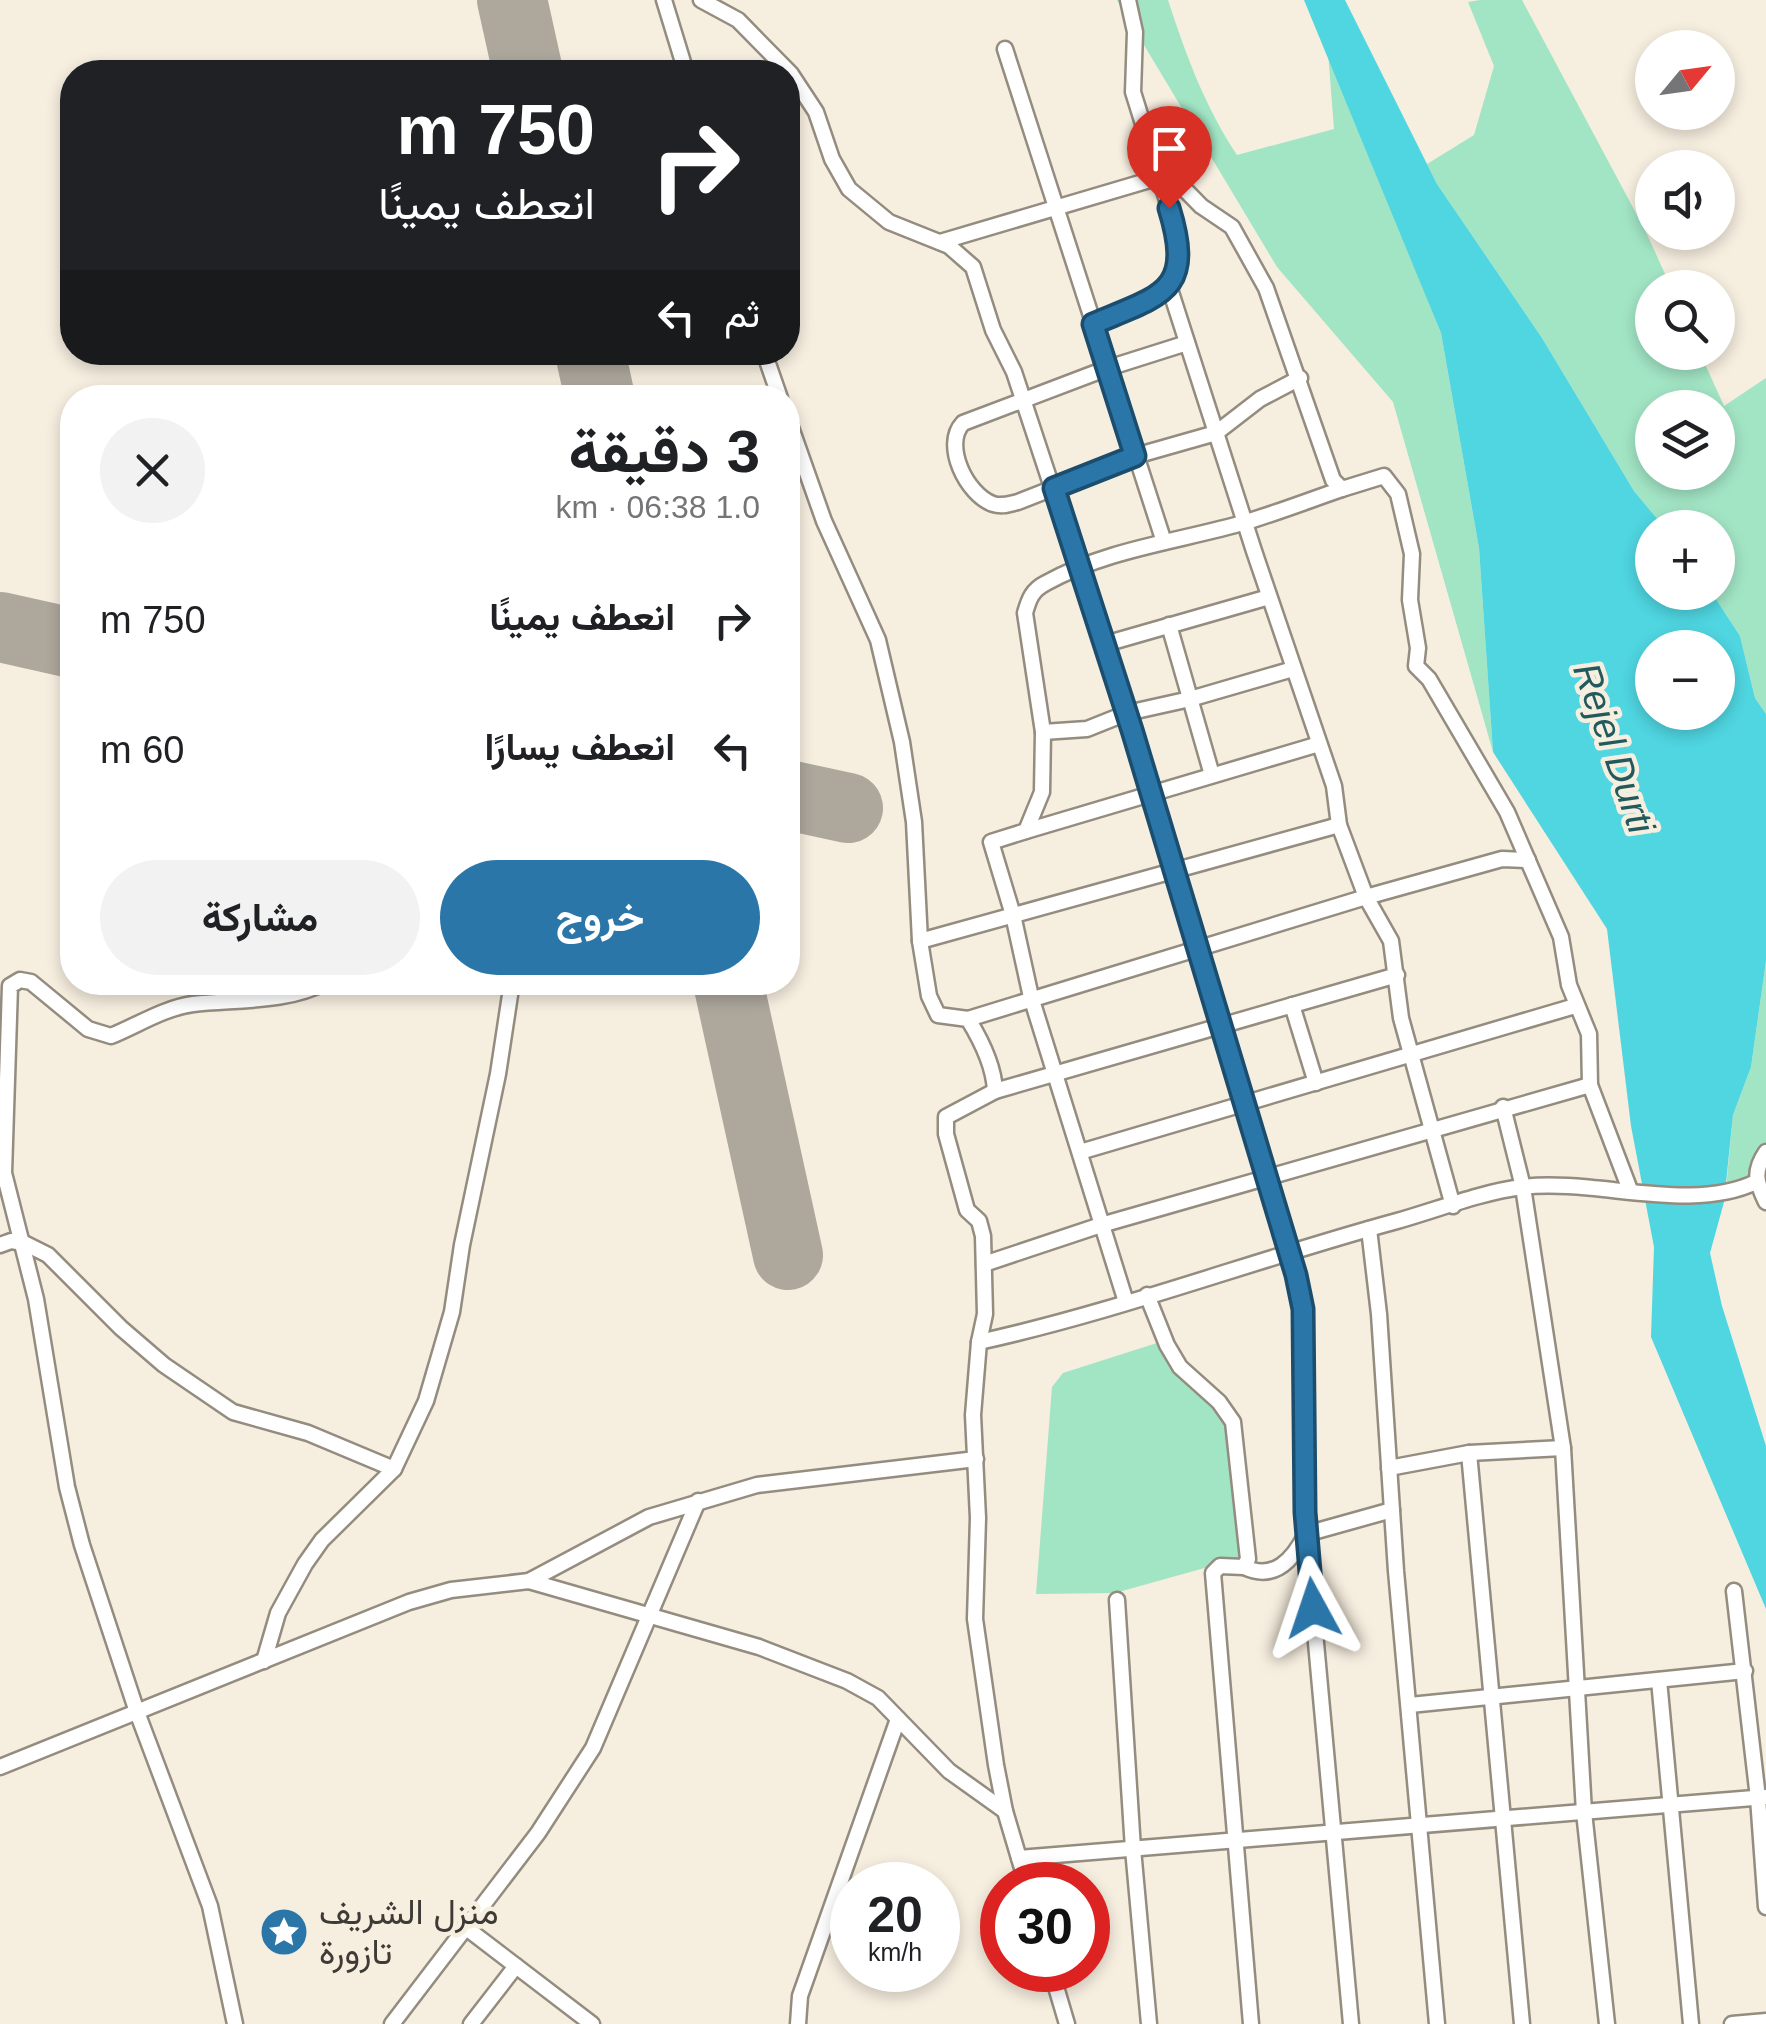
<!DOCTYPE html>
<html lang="ar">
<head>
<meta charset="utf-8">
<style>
  body { margin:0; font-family:Helvetica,Vazirmatn,sans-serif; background:#f2f2f2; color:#202124; direction:rtl; height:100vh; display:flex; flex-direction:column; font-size:38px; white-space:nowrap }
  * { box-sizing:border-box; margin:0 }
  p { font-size:32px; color:#757577 }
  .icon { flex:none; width:55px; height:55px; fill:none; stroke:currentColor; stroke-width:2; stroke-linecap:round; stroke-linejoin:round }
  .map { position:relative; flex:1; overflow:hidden; direction:ltr }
  .details { position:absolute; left:60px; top:385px; width:740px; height:610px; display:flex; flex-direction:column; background:#fff; border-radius:40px; box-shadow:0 5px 15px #0003; direction:rtl }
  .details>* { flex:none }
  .banner { position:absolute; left:60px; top:60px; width:740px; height:305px; border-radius:40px; box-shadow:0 5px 15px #0003; direction:rtl; background:#202124; color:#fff; overflow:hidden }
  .needle { width:65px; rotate:61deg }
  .fabs { position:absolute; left:1635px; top:30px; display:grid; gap:20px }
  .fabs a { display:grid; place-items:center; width:100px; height:100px; border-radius:50%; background:#fff; box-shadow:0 5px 15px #0003; font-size:50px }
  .speed { position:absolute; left:830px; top:1862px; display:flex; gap:20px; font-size:50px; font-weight:700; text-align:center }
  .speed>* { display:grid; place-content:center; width:130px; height:130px; border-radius:50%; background:#fff; box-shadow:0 5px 15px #0003; line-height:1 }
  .speed small { font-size:25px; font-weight:400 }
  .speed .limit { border:15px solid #d22; background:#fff; color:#111 }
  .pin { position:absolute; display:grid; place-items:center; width:85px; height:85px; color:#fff; margin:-102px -42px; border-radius:50% 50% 50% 0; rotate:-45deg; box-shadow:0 0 10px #0007 }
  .pin .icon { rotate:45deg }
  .me { position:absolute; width:110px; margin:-55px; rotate:355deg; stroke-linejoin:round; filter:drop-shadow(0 0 8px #0008) }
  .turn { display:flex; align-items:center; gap:35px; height:210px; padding:0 40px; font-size:45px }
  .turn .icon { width:130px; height:130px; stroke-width:2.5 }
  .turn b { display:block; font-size:70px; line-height:85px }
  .then { display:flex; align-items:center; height:95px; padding:0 40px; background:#0003; gap:20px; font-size:38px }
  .round { display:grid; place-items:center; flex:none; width:105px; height:105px; border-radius:52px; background:#f2f2f2 }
  .headline { display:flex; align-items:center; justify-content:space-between; height:170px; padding:0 40px }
  h1 { font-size:60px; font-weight:700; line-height:75px }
  .cta { display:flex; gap:20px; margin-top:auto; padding:20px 40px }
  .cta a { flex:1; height:115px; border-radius:60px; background:#2a76a9; color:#fff; font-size:40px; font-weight:700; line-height:115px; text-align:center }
  .cta a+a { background:#f2f2f2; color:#202124 }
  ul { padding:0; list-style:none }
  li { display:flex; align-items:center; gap:30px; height:130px; padding:0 40px }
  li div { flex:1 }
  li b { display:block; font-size:38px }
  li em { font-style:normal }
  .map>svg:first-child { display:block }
  .green { fill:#a2e5c5; fill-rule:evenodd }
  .water { fill:#4fd6e1; fill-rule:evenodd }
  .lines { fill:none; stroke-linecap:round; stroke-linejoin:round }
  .runway { stroke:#ada79c; stroke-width:70 }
  .minor-casing { stroke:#938c7f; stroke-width:19 }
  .minor { stroke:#fff; stroke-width:14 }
  .route-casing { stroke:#1b4d6e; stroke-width:25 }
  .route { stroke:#2a76a9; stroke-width:18 }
  .labels { text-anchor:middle; stroke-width:9; stroke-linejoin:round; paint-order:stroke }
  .poi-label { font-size:35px; fill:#3e3b36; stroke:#f6eedf; text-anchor:start }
  .water-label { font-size:38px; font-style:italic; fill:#21595d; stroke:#f6eedf }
</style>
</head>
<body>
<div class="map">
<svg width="1766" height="2024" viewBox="0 0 1766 2024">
  <rect width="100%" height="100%" fill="#f6eedf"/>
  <g class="green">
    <path d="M1117,0H1168C1186,55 1205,107 1237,155L1334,129L1328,52L1441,333L1479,548L1493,752L1393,402L1277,267Z"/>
    <path d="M1480,0H1522L1645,230L1671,287L1652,288V352L1700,353L1724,406L1766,378V714L1755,698L1740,636L1712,593L1718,592V528L1664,527L1634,491L1542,338L1437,184L1427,164L1474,135L1494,66L1468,2ZM1652,408H1718V472H1652Z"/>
    <path d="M1766,961V1145L1754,1161L1753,1179L1726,1188L1733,1115L1751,1067Z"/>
    <path d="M1160,1342L1182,1379L1227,1417L1244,1557L1115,1593L1036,1594L1052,1387L1063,1373Z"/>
  </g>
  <path class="water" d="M1304,0H1345L1437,184L1542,338L1634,491L1664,527L1652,528V592L1712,593L1740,636L1755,698L1766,714V961L1751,1067L1733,1115L1724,1202L1710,1253L1722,1306L1766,1446V1609L1651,1337L1654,1247L1631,1126L1607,929L1493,752L1479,548L1441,333ZM1652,648H1718V712H1652Z"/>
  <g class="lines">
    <g class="runway">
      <path d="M512,0L528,72"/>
      <path d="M590,352L600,398"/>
      <path d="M0,627L72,643"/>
      <path d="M788,795L848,808"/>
      <path d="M728,982L788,1255"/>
    </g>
    <g class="minor-casing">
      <g id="minor">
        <path d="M664,0L686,72"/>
        <path d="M701,0L738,20L791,74L816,112L832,159L849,189L889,222L949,246L973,267L993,330L1014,372L1132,730L1296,1275L1303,1309L1306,1534L1351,2024"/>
        <path d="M1005,49L1164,542"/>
        <path d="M1154,158L1201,206L1232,227L1266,288L1333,480L1342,489L1384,476L1398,494L1412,554L1410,600L1418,648L1416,666L1429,679L1507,812L1561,937L1569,985L1589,1034L1590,1085L1630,1190"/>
        <path d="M940,242L1160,177"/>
        <path d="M1168,283L1254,551L1334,786L1339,825L1366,897L1391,941L1401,1018L1453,1206"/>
        <path d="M1093,324C1138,305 1184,297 1179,239L1133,92L1135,32L1128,0"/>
        <path d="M1187,343L1108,368L963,423C942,445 967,495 993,504C1002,507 1009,504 1018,502L1135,456L1216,433L1260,399L1300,378"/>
        <path d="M764,352L780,398"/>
        <path d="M788,419L824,521L878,640L902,742L914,822L920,941L929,996L938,1015L968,1019C981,1040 994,1066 995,1091L946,1117V1134L967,1210L979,1221L983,1236L985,1314L979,1342L973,1415L978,1518L975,1619L996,1765L1005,1811L1027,1885"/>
        <path d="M1169,625L1212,775"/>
        <path d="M1105,644L1269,597"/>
        <path d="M1043,732L1087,729L1127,713L1190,699L1293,669"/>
        <path d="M1026,831L1319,744"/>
        <path d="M920,941L1339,825"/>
        <path d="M1292,1005L1316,1083"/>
        <path d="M968,1019L1366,897L1502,859L1528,860"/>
        <path d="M995,1091L1397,975"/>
        <path d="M1503,1107L1523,1187L1563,1448L1584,1812L1607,2024"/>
        <path d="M1080,1152L1575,1006"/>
        <path d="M1766,1152C1753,1171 1756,1182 1766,1202"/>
        <path d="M1369,1229L1379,1314L1396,1571L1437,2024"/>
        <path d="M0,1245L11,1241L24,1243L48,1255L121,1328L164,1365L233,1412L308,1433L394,1469"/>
        <path d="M984,1264L1101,1225L1590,1085"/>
        <path d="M1147,1295L1167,1345L1180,1367L1219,1402L1233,1422L1248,1559L1244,1567L1220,1566L1213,1573L1251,2024"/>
        <path d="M1126,1302L1031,997L1013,915L991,842L1026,831L1042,792L1043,732L1025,613C1029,599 1032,590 1046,583C1107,549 1181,541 1246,522C1279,512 1310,500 1342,489"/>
        <path d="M979,1342C1120,1311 1257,1259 1397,1221C1436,1210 1482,1192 1522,1187C1596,1178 1689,1214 1756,1182"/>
        <path d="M1469,1453L1522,2024"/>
        <path d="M1389,1468L1469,1453L1563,1448"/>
        <path d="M1244,1567C1274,1581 1293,1560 1306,1534L1392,1510"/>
        <path d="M529,1581L759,1647L847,1681L878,1698L949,1771L1005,1811"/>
        <path d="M1734,1591L1758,1798L1766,1907"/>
        <path d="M1117,1600L1133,1849L1149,2024"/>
        <path d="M264,1661L278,1613L305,1564L322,1540L394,1469L426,1401L452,1312L462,1245L498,1074L512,982"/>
        <path d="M1659,1680L1691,2024"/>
        <path d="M1410,1705L1745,1671"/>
        <path d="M0,1767L409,1602L451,1590L529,1581L649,1517L757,1485L976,1459"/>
        <path d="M1019,1858L1766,1797"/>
        <path d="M465,1927L592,2024"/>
        <path d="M1051,1970L1067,2024"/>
        <path d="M235,2024L210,1906L137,1712L82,1545L67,1487L36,1299L4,1173L10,986L20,980L31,982L88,1029L111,1036C138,1025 164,1008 193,1004C236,999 287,1003 326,982"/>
        <path d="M392,2024L538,1833L593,1748L698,1501"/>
        <path d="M471,2024L516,1966"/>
        <path d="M798,2024L800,1996L898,1719"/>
        <path d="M1732,2024L1766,2021"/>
      </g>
    </g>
    <use href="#minor" class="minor"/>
  </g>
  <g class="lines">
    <g class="route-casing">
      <path id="route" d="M1169,208C1195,292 1162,295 1093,324L1135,456L1054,488L1132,730L1296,1275L1303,1309L1305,1512L1313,1608"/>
    </g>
    <use href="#route" class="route"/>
  </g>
  <defs>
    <g id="sight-disc" transform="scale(2.5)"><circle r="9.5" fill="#2a76a9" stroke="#f6eedf"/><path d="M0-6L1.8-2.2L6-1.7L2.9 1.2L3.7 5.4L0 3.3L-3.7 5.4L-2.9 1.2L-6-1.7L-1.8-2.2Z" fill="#fff"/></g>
  </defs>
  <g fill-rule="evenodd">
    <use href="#sight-disc" x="284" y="1932"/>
  </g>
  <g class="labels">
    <g class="poi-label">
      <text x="319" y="1924">منزل الشريف<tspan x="319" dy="40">تازورة</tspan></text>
    </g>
    <g class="water-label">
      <text transform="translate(1614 748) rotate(71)" y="13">Rejel Durti</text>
    </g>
  </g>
</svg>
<div class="fabs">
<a><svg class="needle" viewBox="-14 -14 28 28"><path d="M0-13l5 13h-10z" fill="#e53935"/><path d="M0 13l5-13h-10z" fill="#757577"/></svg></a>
<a><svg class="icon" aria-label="sound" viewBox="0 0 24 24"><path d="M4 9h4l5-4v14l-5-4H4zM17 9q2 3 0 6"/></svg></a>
<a><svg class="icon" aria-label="search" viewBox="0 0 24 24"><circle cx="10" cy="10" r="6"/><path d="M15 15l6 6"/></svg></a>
<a><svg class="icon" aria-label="layers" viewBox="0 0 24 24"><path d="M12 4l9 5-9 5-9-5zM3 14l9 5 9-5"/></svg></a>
<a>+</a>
<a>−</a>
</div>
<div class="speed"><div>20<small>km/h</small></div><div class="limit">30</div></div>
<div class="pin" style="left:1169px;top:208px;background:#d93025"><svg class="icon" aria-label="arrive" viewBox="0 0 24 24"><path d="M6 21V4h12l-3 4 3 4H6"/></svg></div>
<svg class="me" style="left:1313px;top:1608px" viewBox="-20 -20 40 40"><path d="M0-17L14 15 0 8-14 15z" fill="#2a76a9" stroke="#fff" stroke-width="4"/></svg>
<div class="banner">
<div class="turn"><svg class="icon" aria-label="right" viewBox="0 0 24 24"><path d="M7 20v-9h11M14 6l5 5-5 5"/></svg><div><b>750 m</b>انعطف يمينًا</div></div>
<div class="then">ثم<svg class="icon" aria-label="left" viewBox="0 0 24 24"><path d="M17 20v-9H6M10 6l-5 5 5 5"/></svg></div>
</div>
<section class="details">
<div class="headline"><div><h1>3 دقيقة</h1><p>1.0 km · 06:38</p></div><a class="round"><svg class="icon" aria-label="close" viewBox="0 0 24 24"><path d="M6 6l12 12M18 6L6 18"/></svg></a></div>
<ul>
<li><svg class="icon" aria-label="right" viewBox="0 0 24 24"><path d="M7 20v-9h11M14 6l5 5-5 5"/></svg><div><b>انعطف يمينًا</b></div><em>750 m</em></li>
<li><svg class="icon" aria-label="left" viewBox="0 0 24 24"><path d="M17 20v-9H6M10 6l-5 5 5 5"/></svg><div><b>انعطف يسارًا</b></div><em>60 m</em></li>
</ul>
<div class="cta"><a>خروج</a><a>مشاركة</a></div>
</section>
</div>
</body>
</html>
